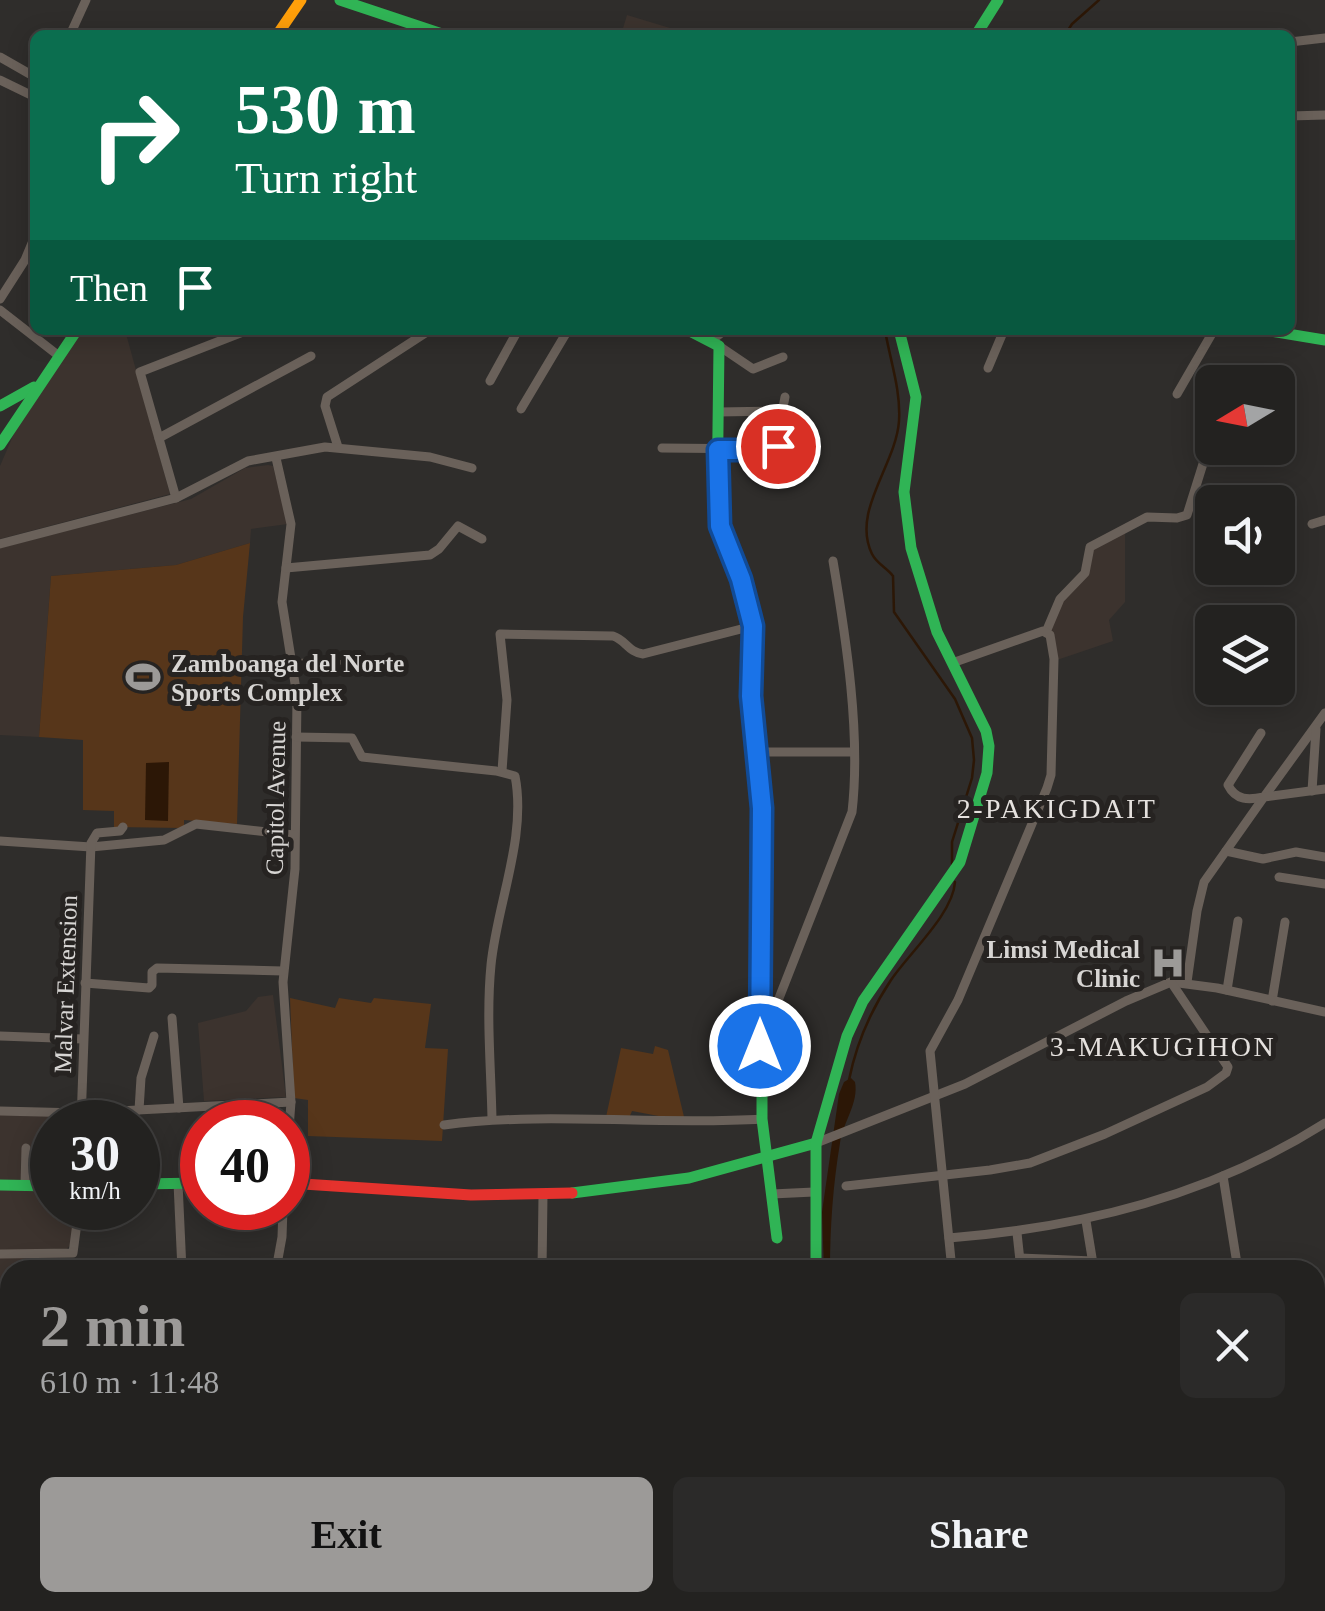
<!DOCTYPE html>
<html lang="en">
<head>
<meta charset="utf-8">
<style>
  body { margin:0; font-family:"Times New Roman",serif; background:#2b2a29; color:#f1f3f6; height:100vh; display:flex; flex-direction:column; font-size:38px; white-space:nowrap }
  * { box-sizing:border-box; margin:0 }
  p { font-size:32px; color:#a3a4a5 }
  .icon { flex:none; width:55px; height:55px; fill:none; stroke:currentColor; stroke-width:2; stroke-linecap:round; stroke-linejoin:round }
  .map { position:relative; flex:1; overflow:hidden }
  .drawer { position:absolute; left:0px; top:1260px; width:1325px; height:352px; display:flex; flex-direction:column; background:#232220; border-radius:30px 30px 0 0; box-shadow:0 5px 25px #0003,0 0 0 2px #403f3e }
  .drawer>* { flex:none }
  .hud { position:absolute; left:30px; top:30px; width:1265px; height:305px; border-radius:15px; box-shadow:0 5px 25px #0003,0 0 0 2px #403f3e; background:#0b6e4f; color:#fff; overflow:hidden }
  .needle { width:65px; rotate:260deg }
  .controls { position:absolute; left:1195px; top:365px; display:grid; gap:20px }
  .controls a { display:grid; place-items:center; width:100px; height:100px; border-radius:15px; background:#232220; box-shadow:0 5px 25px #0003,0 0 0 2px #403f3e; font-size:50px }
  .speed { position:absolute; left:30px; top:1100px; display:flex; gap:20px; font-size:50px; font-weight:700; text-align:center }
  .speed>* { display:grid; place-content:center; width:130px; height:130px; border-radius:50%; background:#232220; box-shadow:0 5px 25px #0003,0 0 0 2px #403f3e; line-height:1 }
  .speed small { font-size:25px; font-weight:400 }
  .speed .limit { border:15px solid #d22; background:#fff; color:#111 }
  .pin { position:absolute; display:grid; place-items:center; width:85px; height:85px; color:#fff; margin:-42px; border:5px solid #fff; border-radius:50%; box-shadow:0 2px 10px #0007 }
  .me { position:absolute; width:110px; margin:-55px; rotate:0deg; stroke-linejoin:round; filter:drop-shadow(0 0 8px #0008) }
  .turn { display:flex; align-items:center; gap:35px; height:210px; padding:0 40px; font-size:45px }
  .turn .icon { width:130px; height:130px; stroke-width:2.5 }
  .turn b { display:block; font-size:70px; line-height:85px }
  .then { display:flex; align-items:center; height:95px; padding:0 40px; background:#0003; gap:20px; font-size:38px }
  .round { display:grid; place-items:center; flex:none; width:105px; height:105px; border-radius:15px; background:#2b2a29 }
  .head { display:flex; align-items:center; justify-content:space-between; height:170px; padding:0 40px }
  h1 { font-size:60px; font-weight:700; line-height:75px; color:#9c9a98 }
  .button { display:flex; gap:20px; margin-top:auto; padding:20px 40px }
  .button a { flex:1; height:115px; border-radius:15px; background:#9c9a98; color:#111; font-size:40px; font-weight:700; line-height:115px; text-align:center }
  .button a+a { background:#2b2a29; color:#f1f3f6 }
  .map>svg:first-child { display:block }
  .built { fill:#3c332e }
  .green { fill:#57361a }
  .water { fill:#2c1706 }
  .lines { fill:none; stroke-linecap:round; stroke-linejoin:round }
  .stream { stroke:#2c1706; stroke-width:2.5 }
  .street { stroke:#6a615a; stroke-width:9 }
  .fast { stroke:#30b455; stroke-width:11 }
  .slow { stroke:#ff9f0a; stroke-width:11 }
  .jam { stroke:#e5322d; stroke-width:11 }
  .route-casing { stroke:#114b97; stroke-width:25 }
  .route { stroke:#1a73e8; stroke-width:18 }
  .labels { text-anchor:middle; stroke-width:10; stroke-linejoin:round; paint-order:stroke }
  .poi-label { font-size:25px; font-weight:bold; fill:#d7d5d3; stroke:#262321; text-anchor:start }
  .street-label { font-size:25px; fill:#d7d5d3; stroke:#262321 }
  .neighbourhood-label { font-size:28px; letter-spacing:2.5px; fill:#e5e1de; stroke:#262321 }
</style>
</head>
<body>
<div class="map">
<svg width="1325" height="1611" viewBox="0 0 1325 1611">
  <rect width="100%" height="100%" fill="#2f2d2b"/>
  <g class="built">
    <path d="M627,15L693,35H621Z"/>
    <path d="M83,330H125L170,494L0,539V466L19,422Z"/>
    <path d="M268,465L273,466L288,524L251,529L250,543L176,565L51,576L39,737L0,735V548L191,499L245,468Z"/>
    <path d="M1125,529V602L1109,620L1113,641L1057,660L1050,627L1062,600L1086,574L1092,548Z"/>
    <path d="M273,995L286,1097L204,1101L198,1023L246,1011L258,997Z"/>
    <path d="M0,1115H77V1122H52V1208H73L72,1243L64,1252L39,1251V1270H10V1602L28,1603L27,1611H0Z"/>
    <path d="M812,1602L813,1611H205V1603Z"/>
  </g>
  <g class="green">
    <path d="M250,543L243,617L237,824L184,820V828L114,827V811L83,810V740L39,737L51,576L176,565Z"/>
    <path d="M290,998L335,1008L339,998L371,1003L374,998L431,1004L425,1048L448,1049L442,1141L308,1136V1100L294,1098Z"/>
    <path d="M655,1046L668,1050L685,1121L632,1111L629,1118L606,1117L621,1048L653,1054Z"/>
  </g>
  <g class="water">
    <path d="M169,762L168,821L145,820L146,763Z"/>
    <path d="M851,1078L855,1082C859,1103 843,1122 840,1143C833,1185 830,1227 830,1270H824L822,1212L839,1094L844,1082Z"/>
  </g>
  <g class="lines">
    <g class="stream">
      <path d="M1065,35L1072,24L1099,0"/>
      <path d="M885,330C890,360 901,390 899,421C896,465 851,511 872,554C877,564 886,567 893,576L894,612L955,699L972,738L974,760L972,778L952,842V864"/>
      <path d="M849,1080C856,1045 871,1010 891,980C909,953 953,914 955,882"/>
    </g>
    <g class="street">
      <path d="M70,35L86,0"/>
      <path d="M1290,42L1325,38"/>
      <path d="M0,57L35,77"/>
      <path d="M0,80L35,97"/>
      <path d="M1290,116L1325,115"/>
      <path d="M0,299L25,260L35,236"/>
      <path d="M0,310L59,356"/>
      <path d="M711,341L725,330"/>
      <path d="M719,346L753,369L783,357"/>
      <path d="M988,368L1004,330"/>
      <path d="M490,381L518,330"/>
      <path d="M1177,394L1214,330"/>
      <path d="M521,409L568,330"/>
      <path d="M718,412L783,411"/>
      <path d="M159,438L311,356"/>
      <path d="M338,447L325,406L327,397L430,330"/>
      <path d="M662,448L775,449L785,397"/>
      <path d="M276,458L291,524L282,602L297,696L295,869L283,982L291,1102L288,1142"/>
      <path d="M176,498L140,372L248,330"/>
      <path d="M1312,524L1325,520"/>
      <path d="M0,544L176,498L248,461L325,447L430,457L472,468"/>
      <path d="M286,568L430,555L439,549L458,526L482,539"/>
      <path d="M1046,632L1060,599L1085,573L1090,547L1147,517L1177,518L1187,515L1207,451"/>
      <path d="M294,664L341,660"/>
      <path d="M1261,733L1228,785C1236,801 1249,800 1264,797L1325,713"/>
      <path d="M296,737L352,738L362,757L496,771L515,776C527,837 497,904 491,965C486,1016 491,1067 492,1119"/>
      <path d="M758,752H852"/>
      <path d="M502,771L507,700L500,634L613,636C626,640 628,652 643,654L753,626"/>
      <path d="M1312,791L1316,729"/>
      <path d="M0,841L91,847L164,840L196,824L294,835"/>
      <path d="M1226,851L1263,859L1296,852L1325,857"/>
      <path d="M1279,877L1325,884"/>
      <path d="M1187,982L1197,911L1204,882L1264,797L1325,789"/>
      <path d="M85,983L149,988L152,985V972L157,968L283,971"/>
      <path d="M1227,990L1238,921"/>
      <path d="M1272,1001L1285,922"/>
      <path d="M172,1018L179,1108"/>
      <path d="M0,1036L83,1039"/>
      <path d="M763,1039L852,812C861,734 846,638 833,561"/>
      <path d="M139,1110L141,1078L154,1036"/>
      <path d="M0,1111L81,1113L291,1102"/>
      <path d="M81,1122L91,843L97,833L120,831L123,827"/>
      <path d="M444,1125C550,1111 656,1126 762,1119"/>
      <path d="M816,1143L965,1084L1126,1001L1171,982L1217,988L1325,1012"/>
      <path d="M1223,1176L1238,1270"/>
      <path d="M178,1183L182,1270"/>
      <path d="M25,1185L26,1148"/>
      <path d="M846,1186L990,1170L1030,1163L1105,1134L1207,1087L1226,1073L1228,1067L1171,982"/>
      <path d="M772,1194L814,1192"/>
      <path d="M1086,1221L1094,1270"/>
      <path d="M1017,1233L1021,1270"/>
      <path d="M949,1238C1083,1227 1210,1196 1325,1123"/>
      <path d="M0,1254L73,1253L79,1208"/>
      <path d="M1020,1258L1093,1261"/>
      <path d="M276,1270L282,1237L283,1208"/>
      <path d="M542,1270L543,1195"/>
      <path d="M917,1270L952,1265"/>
      <path d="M952,1270L930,1051L958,1000L1047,788L1051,775L1054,659L1050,635L1043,631L955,662"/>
      <path d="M0,1313H10"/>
      <path d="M0,1407L10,1408"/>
      <path d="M0,1503L10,1504"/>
      <path d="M277,1602V1611"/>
      <path d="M1042,1602L1046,1611"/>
      <path d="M1166,1602L1175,1611"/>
      <path d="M33,1611V1602"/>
      <path d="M138,1611L139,1602"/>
    </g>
    <g class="fast">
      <path d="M340,0L445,35"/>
      <path d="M976,35L998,0"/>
      <path d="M688,330L719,346L717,509L753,626L751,696L762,809V1119L777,1238"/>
      <path d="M1264,330L1325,340"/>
      <path d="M0,406L34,387"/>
      <path d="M0,445L77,330"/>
      <path d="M138,1184L202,1183"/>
      <path d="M0,1185L52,1186"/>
      <path d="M572,1193L689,1178L816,1143"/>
      <path d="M816,1270V1143L847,1036L863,1001L960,862L987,773L989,746L986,731L937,632L911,548L904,492L916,397L899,330"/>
      <path d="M1207,1611L1221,1602"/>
    </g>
    <g class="slow">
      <path d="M277,35L301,0"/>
      <path d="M1315,1567L1325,1565"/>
      <path d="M875,1602L880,1611"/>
    </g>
    <path class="jam" d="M288,1183L471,1195L572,1193"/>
  </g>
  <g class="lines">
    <g class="route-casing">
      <path id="route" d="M760,1046L762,808L751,696L753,626L741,579L720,526L718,450H772L778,446"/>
    </g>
    <use href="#route" class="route"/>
  </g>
  <defs>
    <g id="stadium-bare" transform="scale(2.7)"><path d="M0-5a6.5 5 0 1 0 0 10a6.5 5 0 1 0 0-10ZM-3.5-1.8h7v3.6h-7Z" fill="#9c9a98" stroke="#262321" stroke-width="2.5" paint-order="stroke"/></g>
    <g id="hospital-bare" transform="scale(2.7)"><path d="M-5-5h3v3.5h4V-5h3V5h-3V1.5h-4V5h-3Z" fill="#9c9a98" stroke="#262321" stroke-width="2.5" paint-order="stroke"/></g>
  </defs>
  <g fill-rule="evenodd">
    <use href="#stadium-bare" x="143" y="677"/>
    <use href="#hospital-bare" x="1168" y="963"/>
  </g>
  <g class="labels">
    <g class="poi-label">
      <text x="171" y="672">Zamboanga del Norte<tspan x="171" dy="29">Sports Complex</tspan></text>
      <text x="1140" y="958" text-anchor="end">Limsi Medical<tspan x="1140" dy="29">Clinic</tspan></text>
    </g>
    <g class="street-label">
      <text transform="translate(275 798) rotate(-89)" y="9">Capitol Avenue</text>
      <text transform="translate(65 984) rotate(-88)" y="9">Malvar Extension</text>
    </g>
    <g class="neighbourhood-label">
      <text x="1057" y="818">2-PAKIGDAIT</text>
      <text x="1163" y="1056">3-MAKUGIHON</text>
    </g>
  </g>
</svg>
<div class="controls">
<a><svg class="needle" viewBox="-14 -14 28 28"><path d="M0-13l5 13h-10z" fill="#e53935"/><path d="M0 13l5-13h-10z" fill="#a3a4a5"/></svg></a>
<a><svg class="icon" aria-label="sound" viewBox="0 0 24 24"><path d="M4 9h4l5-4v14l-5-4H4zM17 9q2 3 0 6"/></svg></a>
<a><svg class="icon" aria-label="layers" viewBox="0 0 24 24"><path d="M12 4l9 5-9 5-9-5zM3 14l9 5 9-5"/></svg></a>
</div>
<div class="speed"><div>30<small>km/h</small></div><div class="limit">40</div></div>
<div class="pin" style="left:778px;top:446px;background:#d93025"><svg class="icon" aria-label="arrive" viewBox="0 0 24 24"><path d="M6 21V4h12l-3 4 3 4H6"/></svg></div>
<svg class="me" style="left:760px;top:1046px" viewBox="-20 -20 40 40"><circle r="17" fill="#1a73e8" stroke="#fff" stroke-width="3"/><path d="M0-11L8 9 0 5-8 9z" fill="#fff"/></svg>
<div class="hud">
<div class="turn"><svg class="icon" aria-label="right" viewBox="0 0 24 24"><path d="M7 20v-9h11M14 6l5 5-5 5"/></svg><div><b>530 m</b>Turn right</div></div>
<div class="then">Then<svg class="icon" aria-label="arrive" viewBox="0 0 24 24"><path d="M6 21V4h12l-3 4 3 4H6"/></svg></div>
</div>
<section class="drawer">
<div class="head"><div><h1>2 min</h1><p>610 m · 11:48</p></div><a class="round"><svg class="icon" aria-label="close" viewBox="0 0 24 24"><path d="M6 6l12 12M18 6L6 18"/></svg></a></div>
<div class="button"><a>Exit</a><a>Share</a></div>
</section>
</div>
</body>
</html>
